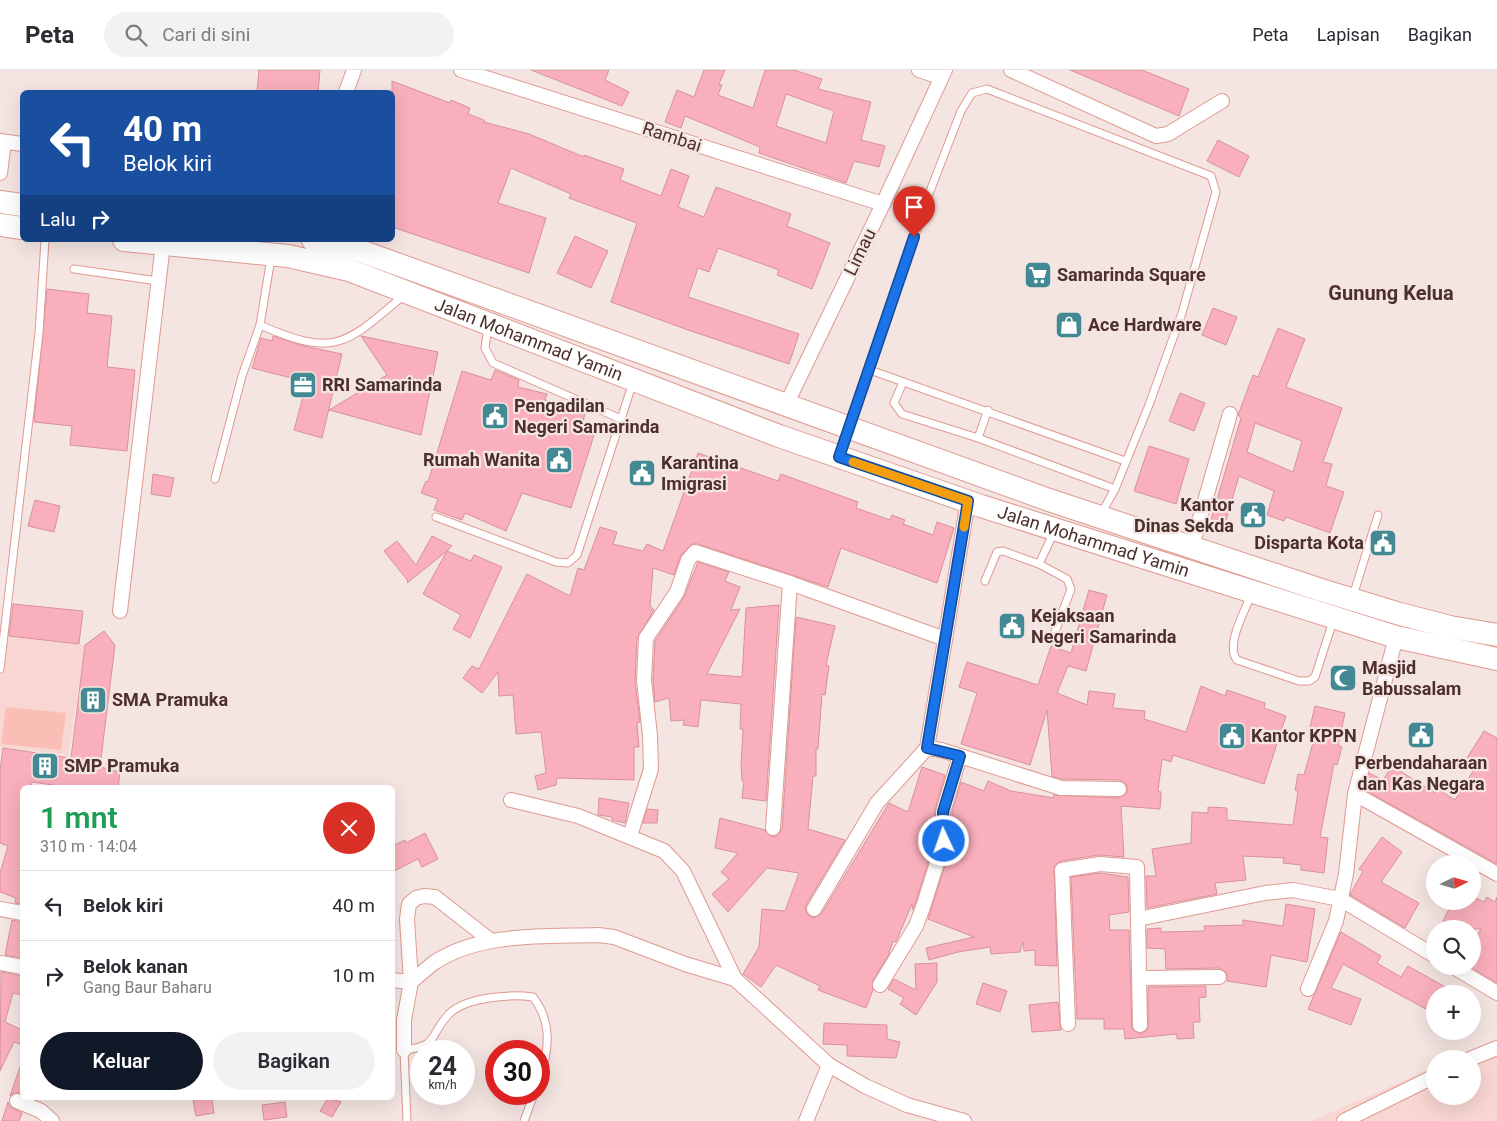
<!DOCTYPE html>
<html lang="id">
<head>
<meta charset="utf-8">
<style>
  body { margin:0; font-family:Roboto,sans-serif; background:#f2f2f3; color:#2b2b33; height:100vh; display:flex; flex-direction:column; font-size:19px; white-space:nowrap }
  * { box-sizing:border-box; margin:0 }
  p { font-size:16px; color:#7c7c81 }
  .icon { flex:none; width:28px; height:28px; fill:none; stroke:currentColor; stroke-width:2; stroke-linecap:round; stroke-linejoin:round }
  .map { position:relative; flex:1; overflow:hidden }
  .sheet { position:absolute; left:20px; top:715px; width:375px; height:315px; display:flex; flex-direction:column; background:#fff; border-radius:8px; box-shadow:0 5px 20px #0002 }
  .sheet>* { flex:none }
  .hud { position:absolute; left:20px; top:20px; width:375px; height:152px; border-radius:8px; box-shadow:0 5px 20px #0002; background:#1a4fa0; color:#fff; overflow:hidden }
  .needle { width:32px; rotate:85deg }
  .buttons { position:absolute; left:1426px; top:785px; display:grid; gap:10px }
  .buttons a { display:grid; place-items:center; width:55px; height:55px; border-radius:50%; background:#fff; box-shadow:0 5px 20px #0002; font-size:25px }
  .speed { position:absolute; left:410px; top:970px; display:flex; gap:10px; font-size:25px; font-weight:700; text-align:center }
  .speed>* { display:grid; place-content:center; width:65px; height:65px; border-radius:50%; background:#fff; box-shadow:0 5px 20px #0002; line-height:1 }
  .speed small { font-size:12px; font-weight:400 }
  .speed .limit { border:8px solid #d22; background:#fff; color:#111 }
  .pin { position:absolute; display:grid; place-items:center; width:42px; height:42px; color:#fff; margin:-51px -21px; border-radius:50% 50% 50% 0; rotate:-45deg; box-shadow:0 0 5px #0007 }
  .pin .icon { rotate:45deg }
  .me { position:absolute; width:55px; margin:-28px; rotate:357deg; stroke-linejoin:round; filter:drop-shadow(0 0 4px #0008) }
  .turn { display:flex; align-items:center; gap:18px; height:105px; padding:0 20px; font-size:22px }
  .turn .icon { width:65px; height:65px; stroke-width:2.5 }
  .turn b { display:block; font-size:35px; line-height:42px }
  .then { display:flex; align-items:center; height:48px; padding:0 20px; background:#0003; gap:10px; font-size:19px }
  .round { display:grid; place-items:center; flex:none; width:52px; height:52px; border-radius:26px; background:#f2f2f3 }
  .headline { display:flex; align-items:center; justify-content:space-between; height:85px; padding:0 20px }
  h1 { font-size:30px; font-weight:600; line-height:38px; color:#1e9e55 }
  .primary-button { display:flex; gap:10px; margin-top:auto; padding:10px 20px }
  .primary-button a { flex:1; height:58px; border-radius:30px; background:#111827; color:#fff; font-size:20px; font-weight:600; line-height:58px; text-align:center }
  .primary-button a+a { background:#f2f2f3; color:#2b2b33 }
  ul { padding:0; list-style:none }
  li { display:flex; align-items:center; gap:15px; height:70px; padding:0 20px; border-top:1px solid #e1e1e2 }
  li div { flex:1 }
  li b { display:block; font-size:19px }
  li em { font-style:normal }
  header { display:flex; align-items:center; gap:30px; box-sizing:border-box; height:70px; padding:0 25px; background:#fff; border-bottom:1px solid #e1e1e2 }
  header strong { font-size:24px }
  nav { display:flex; gap:28px; margin-inline-start:auto; font-size:18px }
  .search { width:350px; height:45px; background:#f2f2f3; display:flex; align-items:center; gap:12px; box-sizing:border-box; padding:0 18px; border-radius:28px; color:#7c7c81; font-size:19px }
  .map>svg:first-child { display:block }
  .built { fill:#f8d6d1 }
  .green { fill:#fabeb6 }
  .building { fill:#f9afbc; stroke:#d8919e; fill-rule:evenodd }
  .lines { fill:none; stroke-linecap:round; stroke-linejoin:round }
  .service-casing { stroke:#e09990; stroke-width:9 }
  .minor-casing { stroke:#e09990; stroke-width:16 }
  .primary-casing { stroke:#e09990; stroke-width:24 }
  .service { stroke:#fff; stroke-width:7 }
  .minor { stroke:#fff; stroke-width:14 }
  .primary { stroke:#fff; stroke-width:22 }
  .route-casing { stroke:#114b97; stroke-width:12 }
  .route { stroke:#1a73e8; stroke-width:9 }
  .slow { stroke:#f59e0b; stroke-width:9 }
  .labels { text-anchor:middle; stroke-width:4.5; stroke-linejoin:round; paint-order:stroke }
  .street-label { font-size:18px; fill:#4d302c; stroke:#f4e5e2 }
  .poi-label { font-size:18px; font-weight:bold; fill:#4d302c; stroke:#f4e5e2; text-anchor:start }
  .quarter-label { font-size:20px; font-weight:bold; fill:#4d302c; stroke:#f4e5e2 }
</style>
</head>
<body>
<header>
<strong>Peta</strong>
<div class="search"><svg class="icon" aria-label="search" viewBox="0 0 24 24"><circle cx="10" cy="10" r="6"/><path d="M15 15l6 6"/></svg>Cari di sini</div>
<nav><a>Peta</a><a>Lapisan</a><a>Bagikan</a></nav>
</header>
<div class="map">
<svg width="1497" height="1051" viewBox="0 0 1497 1051">
  <rect width="100%" height="100%" fill="#f4e5e2"/>
  <g class="built">
    <path d="M6,566L85,575L68,685L0,677V606Z"/>
    <path d="M1497,971V1051H1311L1435,997V1026H1472V989H1455Z"/>
  </g>
  <path class="green" d="M6,637L66,643L61,680L1,674Z"/>
  <g class="building">
    <path d="M259,0H320L318,22H257Z"/>
    <path d="M531,0H609L605,10L629,22L622,36Z"/>
    <path d="M704,0H725L719,14L722,15L718,25L753,38L765,0H794L822,9L818,19L871,32L861,70L885,76L879,97L854,91L846,113L759,83L760,77L685,46L681,58L665,52L677,20L694,27ZM786,24L834,41L826,73L776,56Z"/>
    <path d="M1070,0H1142L1189,19L1179,46Z"/>
    <path d="M392,11L450,33L451,30L470,38L468,44L484,50V52L529,64L584,87V85L624,99L620,110L661,126L671,99L689,106L678,137L704,147L716,117L791,144L787,156L830,173L812,219L777,205L779,200L718,178L709,202L698,198L688,227L799,264L789,294L688,260L611,232L637,153L569,128L571,124L511,98L498,133L546,148L529,203L392,157Z"/>
    <path d="M1218,70L1249,86L1239,107L1207,91Z"/>
    <path d="M575,166L608,181L591,218L557,203Z"/>
    <path d="M47,219L89,224L87,243L112,246L107,297L135,300L127,381L70,375L72,356L34,352Z"/>
    <path d="M1213,238L1237,247L1226,275L1202,265Z"/>
    <path d="M1278,258L1305,269L1286,317L1342,338L1323,392L1332,394L1326,416L1344,422L1330,463L1286,447L1284,451L1267,445L1274,421L1239,406L1222,464L1208,460L1241,348L1238,345L1253,305L1258,307ZM1255,353L1302,371L1293,402L1247,382Z"/>
    <path d="M273,266L304,276L342,284L322,368L294,360L307,312L252,298L261,268L272,271Z"/>
    <path d="M361,266L438,282L421,365L329,340L387,305Z"/>
    <path d="M495,300L519,310L518,317L547,324L545,330L585,344L581,358L595,362L571,438L522,423L506,461L465,443L462,450L434,440L438,429L421,423L426,411L428,412L462,301L491,310Z"/>
    <path d="M1180,323L1205,333L1194,361L1169,351Z"/>
    <path d="M1149,376L1189,389L1176,434L1134,421Z"/>
    <path d="M698,383L778,411L781,404L858,432L856,438L890,450L892,445L905,450L903,454L933,465L937,452L954,458L937,513L841,478L828,517L698,474H692L681,485L674,505L653,498L650,536L654,540L637,568L635,611L640,652L637,653L639,677H634V710L557,708L556,715L538,720L535,706L546,703L541,662L516,664L513,625L499,626L498,602L482,623L463,608L472,596L479,599L527,504L570,526L578,498L584,500L600,457L617,462L613,474L643,481L647,474L663,481Z"/>
    <path d="M153,404L174,408L170,427L151,424Z"/>
    <path d="M35,430L60,436L54,462L28,456Z"/>
    <path d="M432,466L452,476L447,481L471,491L474,485L502,497L470,568L453,559L461,545L423,524L447,481L407,513L408,511L384,481L397,471L416,495Z"/>
    <path d="M698,492L729,502L725,511L740,517L731,540L740,539L707,604L742,607L746,538L779,535L766,731L742,728L744,711H742L741,696L743,659H740L741,634L701,630L698,657L683,655L684,650L671,651L669,628L655,632L653,610L655,571L684,527Z"/>
    <path d="M1089,520L1107,525L1086,601L1068,596L1057,623L1087,635L1089,621L1115,624L1113,638L1145,641L1144,649L1186,662L1201,616L1225,626L1227,620L1265,633L1264,638L1286,646L1264,714L1173,685L1171,692L1162,689L1158,721L1161,722L1160,739L1121,736L1124,787L1099,785L1061,791L1054,796L1057,896L1035,895V880L1024,881L1023,872L1020,882L991,884L990,877L958,882L929,890L926,878L974,867L928,849L952,774V743L961,712L984,721L988,711L1011,721L1054,728L1053,725L1119,728L1127,723V715L1120,710L1062,709L1052,706L1047,640L1030,695L961,674L977,623L959,617L967,592L1038,615L1051,576L1071,583Z"/>
    <path d="M13,534L83,541L79,574L9,566Z"/>
    <path d="M796,547L835,556L826,595L829,596L825,625L822,624L818,679H816V706H813L808,759L845,770L806,835L805,839L809,846L814,848L822,843L889,733L908,742L922,697L945,705L935,740V770L915,834L913,840L912,834L896,872L893,871L888,886L873,910V920L866,938L818,920L820,916L776,895L761,917L743,904L759,877L762,839L785,841L799,803L767,798L728,842L712,824L729,809L721,802L738,783L715,778L720,748L765,760L772,767L777,766L782,759Z"/>
    <path d="M104,561L115,575L100,697L120,702L118,718H73L32,712L31,718H22V834L15,833L16,828L0,822V803L8,776L0,773V701L3,678L71,688L85,575Z"/>
    <path d="M1315,636L1345,643L1338,675L1342,677L1337,695L1334,694L1320,767L1328,768L1324,803L1301,800V795L1283,793L1284,788L1243,786L1246,810L1215,813L1217,824L1147,838L1146,806H1156L1152,779L1191,773L1192,742L1208,743V737L1227,738V750L1293,755L1298,721L1295,720L1298,704L1304,705L1316,662L1309,661Z"/>
    <path d="M1484,661L1497,668V794L1365,720L1369,703L1383,710L1392,696L1435,723L1438,719L1455,730L1478,693L1467,688Z"/>
    <path d="M599,728L629,733L625,753L612,750V747L598,745Z"/>
    <path d="M647,739L658,740L657,753H643Z"/>
    <path d="M425,763L438,789L422,797L418,789L392,802V776L405,770L406,773Z"/>
    <path d="M1382,767L1402,782L1381,812L1419,833L1405,858L1350,825L1363,801L1359,799Z"/>
    <path d="M1100,803L1128,807L1129,842L1109,845L1110,860H1129L1132,959L1140,964L1148,959V917L1206,916V927L1199,928L1200,952H1193L1194,968L1177,969V964L1125,969L1124,959H1104V949H1077L1071,807Z"/>
    <path d="M1472,826L1484,832L1487,827L1495,832L1497,827V913L1472,898V875L1481,859H1458L1443,851L1453,831H1472Z"/>
    <path d="M1286,834L1315,839L1307,892L1271,885L1266,917L1227,911V903L1219,898L1166,899L1165,879L1147,878V859L1161,858V862L1205,861L1204,856L1243,855V850L1283,856Z"/>
    <path d="M12,850L22,852V888L5,885Z"/>
    <path d="M1341,862L1381,886L1377,893L1401,907L1408,896L1458,924H1435V944L1343,894L1331,918L1361,929L1351,955L1308,939Z"/>
    <path d="M937,893V912L916,945L900,934L904,928L888,919L894,909L916,920L915,894Z"/>
    <path d="M1,902L22,906V925L13,923L5,952L22,960V975L14,972L0,1001Z"/>
    <path d="M983,913L1007,921L1000,942L976,934Z"/>
    <path d="M1058,932L1061,960L1032,962L1029,935Z"/>
    <path d="M824,953L887,955V969L900,972L896,988L847,986V975L823,974Z"/>
    <path d="M20,997H22V1024L15,1022L10,1026Z"/>
    <path d="M212,1028L214,1043L196,1046L193,1030Z"/>
    <path d="M328,1028L341,1032L332,1047L320,1041Z"/>
    <path d="M8,1032L10,1037L22,1043L19,1051H2Z"/>
    <path d="M285,1032L287,1047L264,1050L262,1035Z"/>
  </g>
  <g class="lines">
    <g class="service-casing">
      <g id="service">
        <path d="M271,188L260,255C335,288 345,275 403,226"/>
        <path d="M74,199L158,211"/>
        <path d="M488,257L485,278L493,293L621,349"/>
        <path d="M870,300L927,129L961,41L972,23L987,19L1211,106L1216,122L1182,243L1149,335L1115,419L1101,444"/>
        <path d="M903,312L894,333L902,344L978,368L1115,419"/>
        <path d="M978,368L988,340"/>
        <path d="M841,383L870,300L1125,391"/>
        <path d="M215,409L242,306L260,255"/>
        <path d="M436,447L556,492L568,493L577,485L633,312"/>
        <path d="M985,511L997,482L1003,481L1039,494"/>
        <path d="M1252,523C1245,541 1225,575 1237,590L1299,611H1309L1315,607L1333,551"/>
        <path d="M1353,526L1378,445"/>
        <path d="M1052,570L1071,519L1067,509L1039,494L1054,462"/>
        <path d="M0,599L39,263L45,170"/>
        <path d="M407,1051L404,980C440,976 428,966 449,944C466,927 510,924 533,927C553,953 549,981 539,1011"/>
        <path d="M524,1051L534,1024"/>
      </g>
    </g>
    <g class="minor-casing">
      <g id="minor">
        <path d="M461,0L883,134"/>
        <path d="M919,0L940,7"/>
        <path d="M1011,0L1156,66L1168,64L1222,31"/>
        <path d="M346,22L354,0"/>
        <path d="M0,71L22,74"/>
        <path d="M0,103L4,72"/>
        <path d="M786,335L883,134L945,0"/>
        <path d="M1192,476L1230,344"/>
        <path d="M120,541L163,174"/>
        <path d="M927,678L941,680L1061,718L1119,719"/>
        <path d="M1355,724L1497,804"/>
        <path d="M511,730L578,746L664,781L683,801L735,909"/>
        <path d="M773,758L790,513"/>
        <path d="M630,766L651,699L650,666L644,610L646,568L677,522L688,490L695,482L790,513L945,569"/>
        <path d="M0,839L22,843"/>
        <path d="M814,839L877,733L927,678L968,431"/>
        <path d="M1138,849L1265,823L1293,820L1340,829L1435,886"/>
        <path d="M0,893L22,897"/>
        <path d="M1452,896L1497,923"/>
        <path d="M1140,908L1219,907"/>
        <path d="M392,910L411,912C419,905 427,898 435,892C482,862 544,867 598,865L614,867L685,894L735,909L829,995L865,1016L907,1035L964,1051"/>
        <path d="M880,915L916,856L923,837L944,771L943,742L960,686"/>
        <path d="M1308,919L1336,851L1346,804L1355,724L1396,567"/>
        <path d="M1068,954L1062,800L1100,794L1137,797L1140,955"/>
        <path d="M404,980V950L411,912L407,849L409,834L416,828L424,826L435,827L490,870"/>
        <path d="M1470,989L1497,978"/>
        <path d="M17,1031L41,1041L52,1051"/>
        <path d="M806,1051L829,995"/>
        <path d="M1344,1051L1435,1006"/>
      </g>
    </g>
    <g class="primary-casing">
      <g id="primary">
        <path d="M0,132L22,135"/>
        <path d="M0,155L22,158"/>
        <path id="s1" d="M124,170L288,186L349,200L779,366L981,436L1396,567L1497,589"/>
        <path d="M313,170L358,180L1049,430L1321,520L1400,544L1450,557L1497,565"/>
      </g>
    </g>
    <use href="#service" class="service"/>
    <use href="#minor" class="minor"/>
    <use href="#primary" class="primary"/>
  </g>
  <g class="lines">
    <g class="route-casing">
      <path id="route" d="M914,167L839,387L968,431L927,678L960,686L943,742L944,771"/>
    </g>
    <use href="#route" class="route"/>
    <path class="slow" d="M853,392L968,431L964,457"/>
  </g>
  <defs>
    <g id="supermarket-square" transform="scale(1.4375)"><rect x="-9" y="-9" width="18" height="18" rx="4" fill="#428993" stroke="#f4e5e2"/><path d="M-6-5.5h2.5l.6 2H6L4.5 2H-2.5L-4.4-4H-6ZM-1.5 3.2a1.3 1.3 0 1 0 .1 0ZM3 3.2a1.3 1.3 0 1 0 .1 0Z" fill="#fff"/></g>
    <g id="shop-square" transform="scale(1.4375)"><rect x="-9" y="-9" width="18" height="18" rx="4" fill="#428993" stroke="#f4e5e2"/><path d="M-5-2.5h2.3a2.7 3.5 0 0 1 5.4 0H5L5.5 6h-11ZM-1.5-2.5h3a1.5 2.3 0 0 0-3 0Z" fill="#fff"/></g>
    <g id="office-square" transform="scale(1.4375)"><rect x="-9" y="-9" width="18" height="18" rx="4" fill="#428993" stroke="#f4e5e2"/><path d="M-6-3h4V-5.5h4V-3h4V5H-6ZM-1-4.5V-3h2v-1.5ZM-6 0V1H6V0Z" fill="#fff"/></g>
    <g id="civic-square" transform="scale(1.4375)"><rect x="-9" y="-9" width="18" height="18" rx="4" fill="#428993" stroke="#f4e5e2"/><path d="M-.6-6.5H3V-4.5H.6V-3L4-1V1h2V6H-6V1h2V-1L-.6-3ZM-1.2 2.5V6h2.4V2.5Z" fill="#fff"/></g>
    <g id="mosque-square" transform="scale(1.4375)"><rect x="-9" y="-9" width="18" height="18" rx="4" fill="#428993" stroke="#f4e5e2"/><path d="M3.5-4.9A6 6 0 1 0 3.5 4.9A5 5 0 1 1 3.5-4.9Z" fill="#fff"/></g>
    <g id="building-square" transform="scale(1.4375)"><rect x="-9" y="-9" width="18" height="18" rx="4" fill="#428993" stroke="#f4e5e2"/><path d="M-4-6H4V6H1V3H-1V6H-4ZM-2.5-4.3h1.7v1.8h-1.7ZM.8-4.3h1.7v1.8H.8ZM-2.5-1h1.7V.8h-1.7ZM.8-1h1.7V.8H.8Z" fill="#fff"/></g>
  </defs>
  <g fill-rule="evenodd">
    <use href="#supermarket-square" x="1038" y="205"/>
    <use href="#shop-square" x="1069" y="255"/>
    <use href="#office-square" x="303" y="315"/>
    <use href="#civic-square" x="495" y="346"/>
    <use href="#civic-square" x="559" y="390"/>
    <use href="#civic-square" x="642" y="403"/>
    <use href="#civic-square" x="1253" y="445"/>
    <use href="#civic-square" x="1383" y="473"/>
    <use href="#civic-square" x="1012" y="556"/>
    <use href="#mosque-square" x="1343" y="608"/>
    <use href="#building-square" x="93" y="630"/>
    <use href="#civic-square" x="1421" y="665"/>
    <use href="#civic-square" x="1232" y="666"/>
    <use href="#building-square" x="45" y="696"/>
  </g>
  <g class="labels">
    <g class="street-label">
      <text transform="translate(672 67) rotate(18)" y="6">Rambai</text>
      <text transform="translate(860 182) rotate(-64)" y="6">Limau</text>
      <text dy="6" stroke="none"><textPath href="#s1" startOffset="420">Jalan Mohammad Yamin</textPath></text>
      <text dy="6" stroke="none"><textPath href="#s1" startOffset="1020">Jalan Mohammad Yamin</textPath></text>
    </g>
    <g class="poi-label">
      <text x="1057" y="211">Samarinda Square</text>
      <text x="1088" y="261">Ace Hardware</text>
      <text x="322" y="321">RRI Samarinda</text>
      <text x="514" y="342">Pengadilan<tspan x="514" dy="21">Negeri Samarinda</tspan></text>
      <text x="540" y="396" text-anchor="end">Rumah Wanita</text>
      <text x="661" y="399">Karantina<tspan x="661" dy="21">Imigrasi</tspan></text>
      <text x="1234" y="441" text-anchor="end">Kantor<tspan x="1234" dy="21">Dinas Sekda</tspan></text>
      <text x="1364" y="479" text-anchor="end">Disparta Kota</text>
      <text x="1031" y="552">Kejaksaan<tspan x="1031" dy="21">Negeri Samarinda</tspan></text>
      <text x="1362" y="604">Masjid<tspan x="1362" dy="21">Babussalam</tspan></text>
      <text x="112" y="636">SMA Pramuka</text>
      <text x="1251" y="672">Kantor KPPN</text>
      <text x="1421" y="699" text-anchor="middle">Perbendaharaan<tspan x="1421" dy="21">dan Kas Negara</tspan></text>
      <text x="64" y="702">SMP Pramuka</text>
    </g>
    <g class="quarter-label">
      <text x="1391" y="230">Gunung Kelua</text>
    </g>
  </g>
</svg>
<div class="buttons">
<a><svg class="needle" viewBox="-14 -14 28 28"><path d="M0-13l5 13h-10z" fill="#e53935"/><path d="M0 13l5-13h-10z" fill="#7c7c81"/></svg></a>
<a><svg class="icon" aria-label="search" viewBox="0 0 24 24"><circle cx="10" cy="10" r="6"/><path d="M15 15l6 6"/></svg></a>
<a>+</a>
<a>−</a>
</div>
<div class="speed"><div>24<small>km/h</small></div><div class="limit">30</div></div>
<div class="pin" style="left:914px;top:167px;background:#d93025"><svg class="icon" aria-label="arrive" viewBox="0 0 24 24"><path d="M6 21V4h12l-3 4 3 4H6"/></svg></div>
<svg class="me" style="left:944px;top:771px" viewBox="-20 -20 40 40"><circle r="17" fill="#1a73e8" stroke="#fff" stroke-width="3"/><path d="M0-11L8 9 0 5-8 9z" fill="#fff"/></svg>
<div class="hud">
<div class="turn"><svg class="icon" aria-label="left" viewBox="0 0 24 24"><path d="M17 20v-9H6M10 6l-5 5 5 5"/></svg><div><b>40 m</b>Belok kiri</div></div>
<div class="then">Lalu<svg class="icon" aria-label="right" viewBox="0 0 24 24"><path d="M7 20v-9h11M14 6l5 5-5 5"/></svg></div>
</div>
<section class="sheet">
<div class="headline"><div><h1>1 mnt</h1><p>310 m · 14:04</p></div><a class="round" style="background:#d93025;color:#fff"><svg class="icon" aria-label="close" viewBox="0 0 24 24"><path d="M6 6l12 12M18 6L6 18"/></svg></a></div>
<ul>
<li><svg class="icon" aria-label="left" viewBox="0 0 24 24"><path d="M17 20v-9H6M10 6l-5 5 5 5"/></svg><div><b>Belok kiri</b></div><em>40 m</em></li>
<li><svg class="icon" aria-label="right" viewBox="0 0 24 24"><path d="M7 20v-9h11M14 6l5 5-5 5"/></svg><div><b>Belok kanan</b><p>Gang Baur Baharu</p></div><em>10 m</em></li>
</ul>
<div class="primary-button"><a>Keluar</a><a>Bagikan</a></div>
</section>
</div>
</body>
</html>
